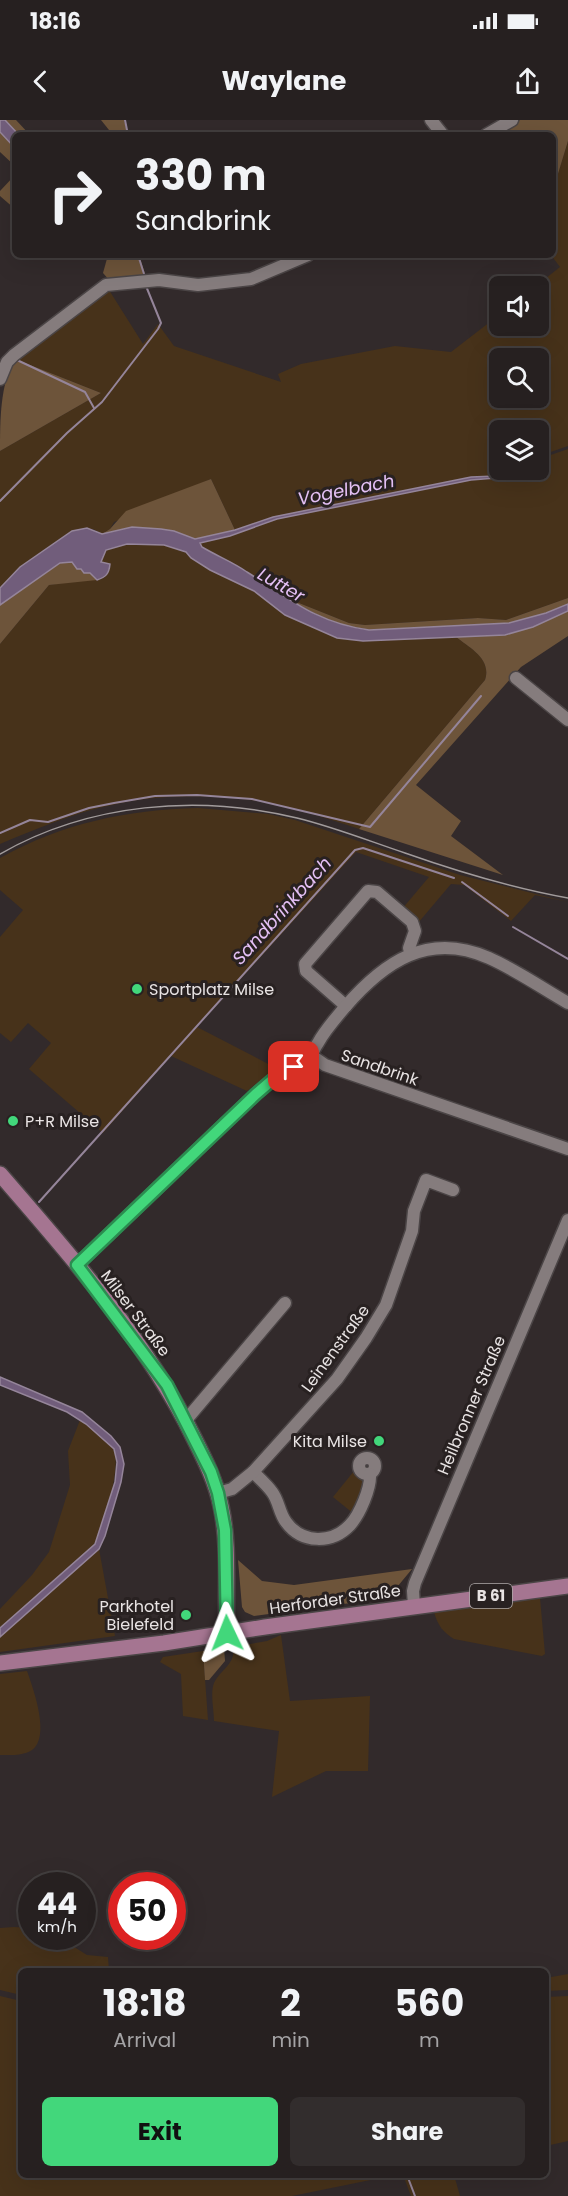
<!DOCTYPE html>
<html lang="en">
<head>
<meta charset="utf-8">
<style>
  body { margin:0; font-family:Poppins,sans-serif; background:#322d2d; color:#f1f3f6; height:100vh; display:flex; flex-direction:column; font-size:22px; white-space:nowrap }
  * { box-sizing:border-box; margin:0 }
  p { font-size:20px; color:#a4a3a5 }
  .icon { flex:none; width:33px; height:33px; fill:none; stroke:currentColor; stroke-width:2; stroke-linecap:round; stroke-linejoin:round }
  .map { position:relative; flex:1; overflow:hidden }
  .drawer { position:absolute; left:18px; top:1848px; width:531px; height:210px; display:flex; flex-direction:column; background:#262020; border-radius:9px; box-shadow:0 6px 24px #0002,0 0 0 2px #423e3e }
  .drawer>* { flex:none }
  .guide { position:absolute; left:12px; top:12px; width:544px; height:126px; border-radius:9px; box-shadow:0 6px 24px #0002,0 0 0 2px #423e3e; background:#262020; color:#f1f3f6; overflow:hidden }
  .buttons { position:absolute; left:489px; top:156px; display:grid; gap:12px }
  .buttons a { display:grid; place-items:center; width:60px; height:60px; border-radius:9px; background:#262020; box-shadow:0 6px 24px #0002,0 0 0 2px #423e3e; font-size:30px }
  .speed { position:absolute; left:18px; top:1752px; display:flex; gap:12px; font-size:30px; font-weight:700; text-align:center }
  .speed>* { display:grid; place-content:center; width:78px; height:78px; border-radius:50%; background:#262020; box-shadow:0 6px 24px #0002,0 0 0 2px #423e3e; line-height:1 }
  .speed small { font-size:15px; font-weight:400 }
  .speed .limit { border:9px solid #d22; background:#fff; color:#111 }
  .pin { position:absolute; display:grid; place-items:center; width:51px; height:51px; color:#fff; margin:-26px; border-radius:12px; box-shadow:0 3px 9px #0006 }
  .me { position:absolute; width:66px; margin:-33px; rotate:358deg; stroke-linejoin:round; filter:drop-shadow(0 0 4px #0008) }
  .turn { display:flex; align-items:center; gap:21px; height:126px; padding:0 24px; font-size:27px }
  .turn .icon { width:78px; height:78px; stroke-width:2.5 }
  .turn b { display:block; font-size:42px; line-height:51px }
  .eta { display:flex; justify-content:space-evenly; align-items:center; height:102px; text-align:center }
  .eta b { font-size:36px; font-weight:700; line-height:42px }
  .cta { display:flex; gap:12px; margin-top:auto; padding:12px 24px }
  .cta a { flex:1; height:69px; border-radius:9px; background:#42d77b; color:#111; font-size:24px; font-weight:700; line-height:69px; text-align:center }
  .cta a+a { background:#322d2d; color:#f1f3f6 }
  .status { display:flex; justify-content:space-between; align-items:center; height:42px; padding:0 30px; background:#262020; direction:ltr }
  .status svg { height:16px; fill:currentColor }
  header { display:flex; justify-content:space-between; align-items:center; height:78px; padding:0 24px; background:#262020; font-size:27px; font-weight:700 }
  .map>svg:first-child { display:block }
  .green { fill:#47321a; fill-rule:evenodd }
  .forest { fill:#6d543a }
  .water { fill:#715d7b; stroke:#95859a; stroke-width:1.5 }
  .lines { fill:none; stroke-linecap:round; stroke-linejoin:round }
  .stream { stroke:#95859a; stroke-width:2 }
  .minor-casing { stroke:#4b4546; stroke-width:15 }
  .major-casing { stroke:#4b4546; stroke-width:18 }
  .minor { stroke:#857c7d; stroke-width:12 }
  .major { stroke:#a57591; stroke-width:15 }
  .tram { stroke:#a19b9b; stroke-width:1.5 }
  .route-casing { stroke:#2b8c50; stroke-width:15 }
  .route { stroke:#42d77b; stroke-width:10 }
  .poi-dot { fill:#42d77b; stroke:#282121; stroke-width:2 }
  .labels { text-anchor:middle; stroke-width:6; stroke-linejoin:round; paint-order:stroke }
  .shield { fill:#282121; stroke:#aea9a9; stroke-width:1.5 }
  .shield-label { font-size:15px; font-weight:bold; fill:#e8e3e3 }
  .poi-label { font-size:16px; fill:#e8e3e3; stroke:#282121; text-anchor:start }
  .street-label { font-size:16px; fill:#e8e3e3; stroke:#282121 }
  .water-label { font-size:18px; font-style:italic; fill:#e4c0f5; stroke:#282121 }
</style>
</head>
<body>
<div class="status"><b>18:16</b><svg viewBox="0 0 49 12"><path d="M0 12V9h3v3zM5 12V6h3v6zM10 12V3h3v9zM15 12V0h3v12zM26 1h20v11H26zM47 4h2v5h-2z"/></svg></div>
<header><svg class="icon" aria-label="back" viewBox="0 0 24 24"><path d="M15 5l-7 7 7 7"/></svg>Waylane<svg class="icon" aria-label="share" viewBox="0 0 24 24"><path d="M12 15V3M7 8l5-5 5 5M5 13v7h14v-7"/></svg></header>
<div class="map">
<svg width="568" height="2076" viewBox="0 0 568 2076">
  <rect width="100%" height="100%" fill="#322a2b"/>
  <g class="green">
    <path d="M568,21V326L539,336L538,310H500V350H510L496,356L471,357L273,397L235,410L211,359L114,402L110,409L102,414L93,409L72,411L20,447L0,468V331L101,273L15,239L109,170L143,224L158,204L174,226L281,262L278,254L301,244L395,226L451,232L499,195L500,206H538V166H536L560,147L551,135H554V67ZM500,238H538V278H500Z"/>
    <path d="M568,329V478L506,500L477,498L365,505L349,503L284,477L245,450L202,427L200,423L230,416L277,399L471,360L496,358L517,350H538L539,339Z"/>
    <path d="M127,424L164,425L186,432L191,438L210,450L254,471L285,495L351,519L363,521L456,517C470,528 492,539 485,560L359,709C326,698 292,686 258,681C213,674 156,674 112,685C73,693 36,709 0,724V524L49,465L105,457L101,442L106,430Z"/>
    <path d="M198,688L268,694L295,700L460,755L568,782L535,775L511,801L464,765L451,764L418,803L402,789L429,757L356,732L197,907L276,948L247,971L171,936L103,1013L29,949L51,923L28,903L11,922L0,913V817L23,790L0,770V738C63,703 126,690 198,688Z"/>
    <path d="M80,1300C91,1307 109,1318 114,1331C121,1345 104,1411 94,1424C92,1428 88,1431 84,1434L0,1508V1489L32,1455L49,1432L70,1365L68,1331Z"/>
    <path d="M354,1351L365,1361L354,1394L333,1377Z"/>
    <path d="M99,1429L115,1516L0,1532V1517Z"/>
    <path d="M540,1478L545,1534L542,1536L454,1519C443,1512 438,1506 434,1492Z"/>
    <path d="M281,1515L290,1581L370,1576L368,1651H326L272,1677L279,1611L214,1601C214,1590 210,1573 214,1563C221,1549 236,1544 233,1527L267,1521Z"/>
    <path d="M203,1531L208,1600L183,1596L181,1554L160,1542L163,1537Z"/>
    <path d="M27,1551C33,1568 51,1617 32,1630C23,1636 10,1635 0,1635V1554Z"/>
    <path d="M14,1807L31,1808L32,1816L58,1817L87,1835L108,1837L109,1851H21V1875L0,1870V1808Z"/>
    <path d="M568,1854V1870L546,1871V1858Z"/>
    <path d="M0,1876L21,1881V2055H395L292,2076H0Z"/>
    <path d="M568,1876V2021L546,2026V1877Z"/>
    <path d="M403,2055H454L460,2076H411Z"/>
  </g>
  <g class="forest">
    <path d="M0,0H16L30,15H15V46L0,32Z"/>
    <path d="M101,0H124L128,15H113Z"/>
    <path d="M520,0H568V21L554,67V15H494Z"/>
    <path d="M15,55V89L0,76V71Z"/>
    <path d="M108,135H139L146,157L110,161L103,153Z"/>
    <path d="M15,239L101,273L0,331C0,301 0,263 15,239Z"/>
    <path d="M211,359L235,410L195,419L174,411L132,407L102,414L110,409L126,391Z"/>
    <path d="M72,442L90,453L97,460L49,465L0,524V485L60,443Z"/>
    <path d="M284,477L349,503L365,505L478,498L506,500L568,478V484L546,493L509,503L369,510L333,503Z"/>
    <path d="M568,491V516L521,547L416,665L461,701L451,716L503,755L359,709L485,560C492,539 470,528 456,517L505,515L533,507Z"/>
    <path d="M238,1440L262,1461L294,1465L412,1449L388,1478L254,1496L245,1492L242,1487Z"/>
    <path d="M224,1528L225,1541L209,1560H205L203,1531Z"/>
  </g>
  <g class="water">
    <path d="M0,0H5L19,15H15V28L0,12Z"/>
    <path d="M510,350H517L496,358L471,360L277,399L230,416L200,423L202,427C217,436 233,442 247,452C290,479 317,503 369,510L509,503L546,493L568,484V491L533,507L505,515L363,521L337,518L285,495L254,471L210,450L191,438L186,432L164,425L127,424L106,430L101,442L110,444C109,454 106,457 97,460L90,453H84L81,449H77L72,442L60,443L0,485V468L20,447L72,411L87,408L102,414L132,407L161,409L174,411L195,419L235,410L273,397L471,357L496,356Z"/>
    <path d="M0,1257L82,1292L111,1316L120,1327L124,1344L121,1362L105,1416L99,1429L0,1517V1508L95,1424L115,1362L117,1342L114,1329L86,1304L67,1292L0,1265Z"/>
  </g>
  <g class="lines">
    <g class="stream">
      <path d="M125,0L128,15"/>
      <path d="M138,135L145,157"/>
      <path d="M17,240L85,272L94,288"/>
      <path d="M0,381L67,313L102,282L158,209L161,203L146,166"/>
      <path d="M0,713L30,700L48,702L89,688L114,683L155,676L197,675L252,679L370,707L481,576"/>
      <path d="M462,762L508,796"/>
      <path d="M513,807L568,839"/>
      <path d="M39,1082L355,730L363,728L454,758"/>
      <path d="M407,2055L415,2076"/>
    </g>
    <g class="minor-casing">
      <g id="minor">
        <path d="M431,0L443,15"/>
        <path d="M486,15L512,0"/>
        <path d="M0,259L7,242L14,235L106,165L159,160L198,165L251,159L308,135"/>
        <path d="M516,558L568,600"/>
        <path d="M346,886L306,851L305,844L368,771L377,772L412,802L415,811L409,828L411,834"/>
        <path d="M312,936L325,945L568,1029"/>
        <path d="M77,1145L256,974C265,966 274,957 285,951C293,946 302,946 309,939C313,934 314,928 318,923C325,910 336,898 345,887C384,842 428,811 489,838C516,850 542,868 568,883"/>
        <path d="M186,1300L285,1183"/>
        <circle cx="367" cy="1346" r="8"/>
        <path d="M253,1352C260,1359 267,1365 272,1372C279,1381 279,1393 286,1402C302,1424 332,1424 350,1405C360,1394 371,1368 370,1354"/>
        <path d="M218,1373L232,1369L253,1352L337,1259L366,1218L386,1185L412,1111L414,1091L426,1060L453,1070"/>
        <path d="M414,1486L413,1471L415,1463L568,1100"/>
      </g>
    </g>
    <g class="major-casing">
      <g id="major">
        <path d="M0,1054C71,1136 146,1220 194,1318C205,1340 216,1362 221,1386C230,1427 225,1471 227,1513"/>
        <path d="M0,1543L164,1523L265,1507L568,1466"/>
      </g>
    </g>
    <use href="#minor" class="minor"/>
    <use href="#major" class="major"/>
    <path class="tram" d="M0,734C89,683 198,674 297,698C334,707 369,721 405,733C459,752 512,768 568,778"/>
  </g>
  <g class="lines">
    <g class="route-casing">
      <path id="route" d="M227,1513L225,1410L218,1373L211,1352L167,1265L77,1145L256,974L277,956L294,947"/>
    </g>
    <use href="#route" class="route"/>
  </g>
  <g class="poi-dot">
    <circle cx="137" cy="869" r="6"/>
    <circle cx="13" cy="1001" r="6"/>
    <circle cx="379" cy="1321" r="6"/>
    <circle cx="186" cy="1495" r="6"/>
  </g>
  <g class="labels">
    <rect class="shield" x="470" y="1464" width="42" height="24" rx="4.5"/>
    <g class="shield-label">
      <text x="491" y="1481">B 61</text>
    </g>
    <g class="poi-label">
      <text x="149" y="875">Sportplatz Milse</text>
      <text x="25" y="1007">P+R Milse</text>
      <text x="367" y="1327" text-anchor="end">Kita Milse</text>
      <text x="174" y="1492" text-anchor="end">Parkhotel<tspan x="174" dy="18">Bielefeld</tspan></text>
    </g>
    <g class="street-label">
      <text transform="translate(380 947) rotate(19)" y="6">Sandbrink</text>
      <text transform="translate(136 1193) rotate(53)" y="6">Milser Straße</text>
      <text transform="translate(335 1228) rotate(-54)" y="6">Leinenstraße</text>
      <text transform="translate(471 1285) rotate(-67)" y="6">Heilbronner Straße</text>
      <text transform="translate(335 1479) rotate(-8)" y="6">Herforder Straße</text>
    </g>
    <g class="water-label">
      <text transform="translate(346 370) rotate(-11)" y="6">Vogelbach</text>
      <text transform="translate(281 465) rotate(30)" y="6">Lutter</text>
      <text transform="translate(282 791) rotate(-48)" y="6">Sandbrinkbach</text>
    </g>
  </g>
</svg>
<div class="buttons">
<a><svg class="icon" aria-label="sound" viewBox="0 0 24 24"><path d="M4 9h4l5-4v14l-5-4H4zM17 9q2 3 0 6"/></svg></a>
<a><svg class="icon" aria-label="search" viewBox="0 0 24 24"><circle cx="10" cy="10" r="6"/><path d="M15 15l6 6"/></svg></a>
<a><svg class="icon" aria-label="layers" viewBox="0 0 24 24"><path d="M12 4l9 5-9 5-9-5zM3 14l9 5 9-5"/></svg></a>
</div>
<div class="speed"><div>44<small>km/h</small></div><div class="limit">50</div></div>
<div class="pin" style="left:294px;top:947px;background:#d93025"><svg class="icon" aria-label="arrive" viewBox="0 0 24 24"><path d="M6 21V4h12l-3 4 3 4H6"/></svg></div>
<svg class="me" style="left:227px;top:1513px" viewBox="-20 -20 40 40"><path d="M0-17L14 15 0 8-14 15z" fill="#42d77b" stroke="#fff" stroke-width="4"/></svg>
<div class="guide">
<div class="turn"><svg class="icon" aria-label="right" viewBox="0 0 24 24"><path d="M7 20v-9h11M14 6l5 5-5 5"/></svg><div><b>330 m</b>Sandbrink</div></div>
</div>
<section class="drawer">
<div class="eta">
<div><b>18:18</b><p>Arrival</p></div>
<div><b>2</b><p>min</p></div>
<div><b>560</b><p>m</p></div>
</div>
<div class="cta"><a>Exit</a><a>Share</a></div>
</section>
</div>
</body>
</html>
